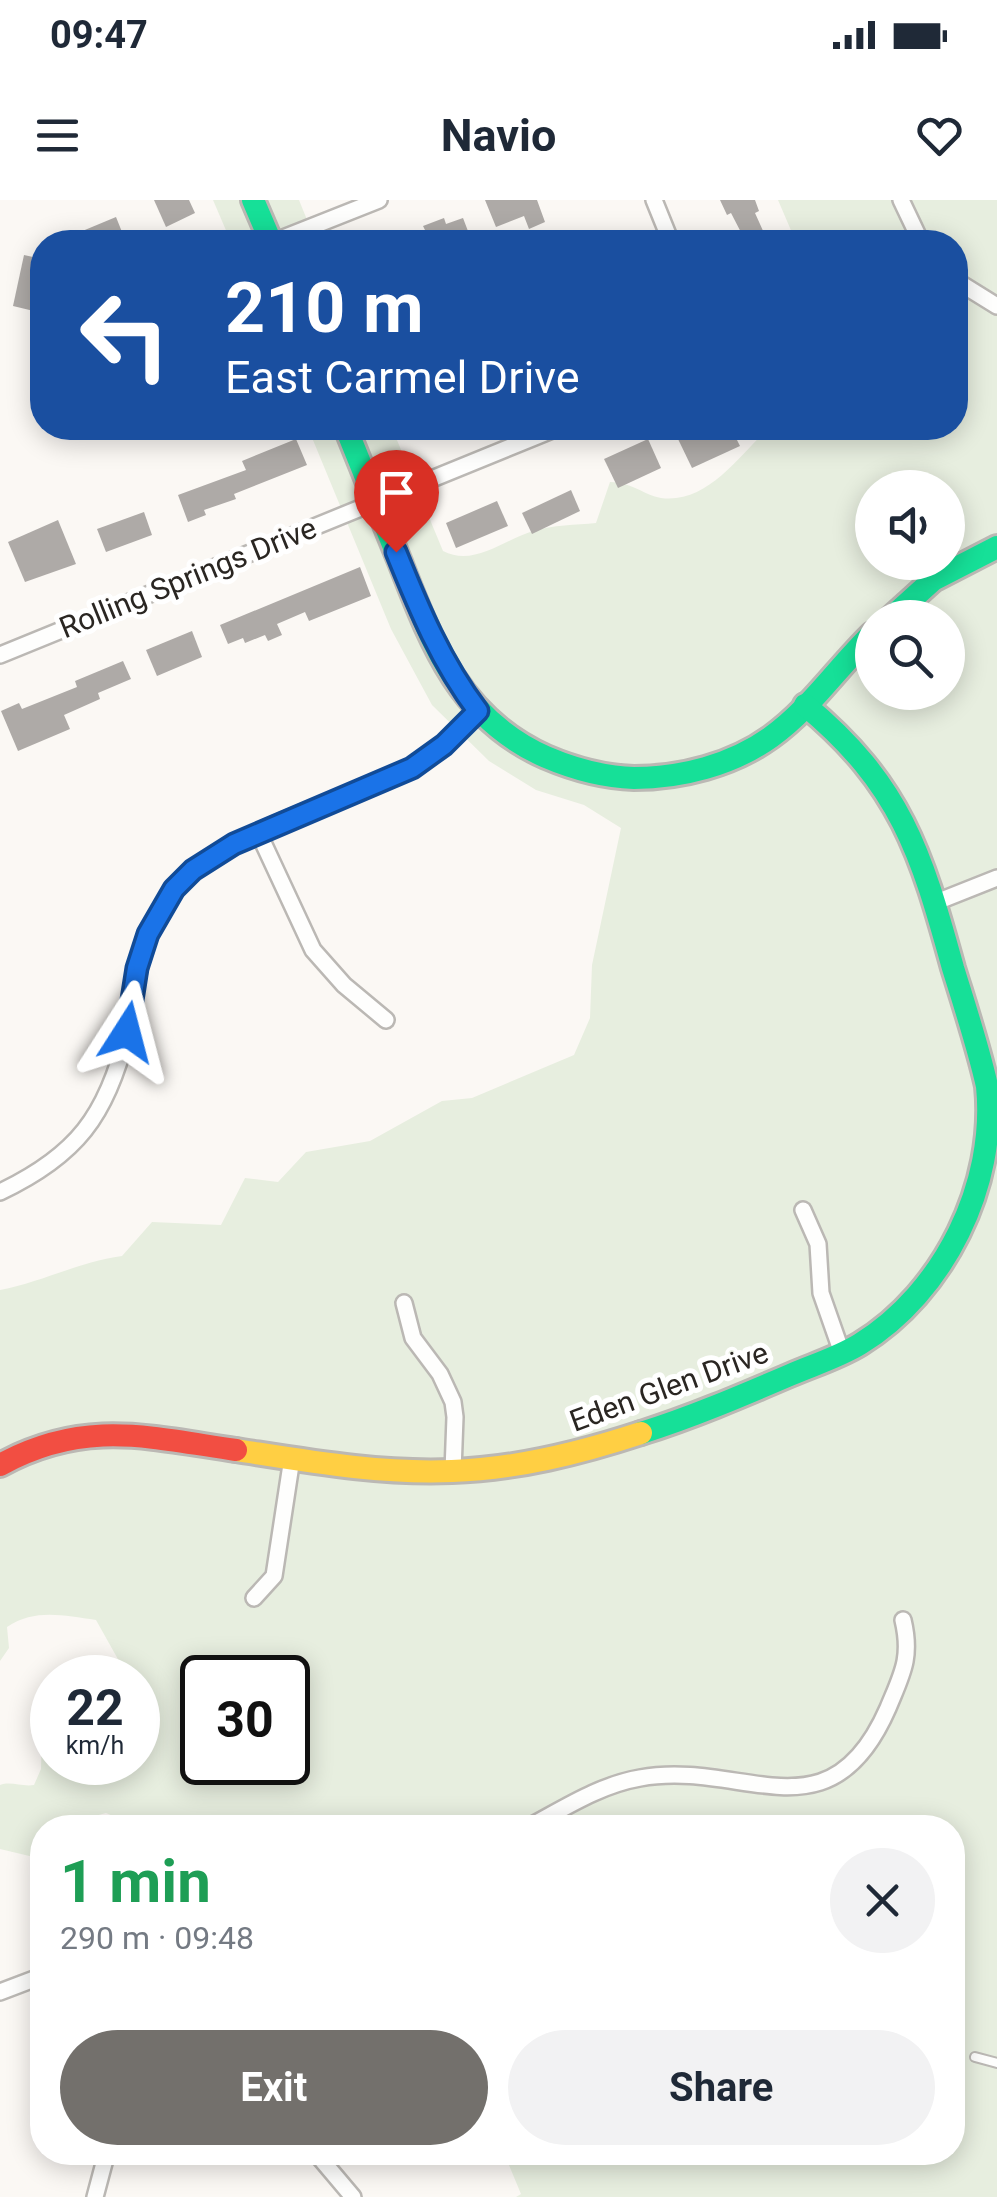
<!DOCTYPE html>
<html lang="en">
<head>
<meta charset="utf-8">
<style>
  body { margin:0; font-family:Roboto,sans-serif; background:#f2f2f3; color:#1f2937; height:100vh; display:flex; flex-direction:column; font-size:38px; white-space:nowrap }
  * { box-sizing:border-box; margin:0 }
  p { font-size:32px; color:#747a83 }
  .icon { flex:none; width:55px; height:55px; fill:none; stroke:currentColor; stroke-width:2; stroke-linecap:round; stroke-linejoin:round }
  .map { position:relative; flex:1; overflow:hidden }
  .panel { position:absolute; left:30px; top:1615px; width:935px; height:350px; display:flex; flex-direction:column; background:#fff; border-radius:40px; box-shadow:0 5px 25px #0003 }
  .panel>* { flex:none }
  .guide { position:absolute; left:30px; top:30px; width:938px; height:210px; border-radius:40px; box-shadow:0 5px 25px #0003; background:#1a4fa0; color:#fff; overflow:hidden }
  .tools { position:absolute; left:855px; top:270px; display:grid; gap:20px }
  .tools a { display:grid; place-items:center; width:110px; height:110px; border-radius:50%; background:#fff; box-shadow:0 5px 25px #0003; font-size:50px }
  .speed { position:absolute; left:30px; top:1455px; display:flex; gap:20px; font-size:50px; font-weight:700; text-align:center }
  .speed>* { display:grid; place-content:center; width:130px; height:130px; border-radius:50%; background:#fff; box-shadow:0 5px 25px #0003; line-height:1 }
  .speed small { font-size:25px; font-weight:400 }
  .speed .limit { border:5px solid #111; border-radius:15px; background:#fff; color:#111 }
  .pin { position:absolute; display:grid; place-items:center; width:85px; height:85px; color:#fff; margin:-102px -42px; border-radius:50% 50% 50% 0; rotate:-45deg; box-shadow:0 0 10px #0007 }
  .pin .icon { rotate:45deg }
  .me { position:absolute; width:110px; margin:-55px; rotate:9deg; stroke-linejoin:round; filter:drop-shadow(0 0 8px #0008) }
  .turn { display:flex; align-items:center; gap:35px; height:210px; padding:0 30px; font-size:45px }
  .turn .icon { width:130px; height:130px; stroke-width:2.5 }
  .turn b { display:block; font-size:70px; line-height:85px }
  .round { display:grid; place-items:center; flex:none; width:105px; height:105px; border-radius:52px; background:#f2f2f3 }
  .summary { display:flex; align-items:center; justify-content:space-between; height:170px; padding:0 30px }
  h1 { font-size:60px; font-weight:700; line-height:75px; color:#1e9e55 }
  .button { display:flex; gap:20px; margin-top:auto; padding:20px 30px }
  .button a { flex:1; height:115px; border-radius:60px; background:#73706c; color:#fff; font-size:40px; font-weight:700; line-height:115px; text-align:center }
  .button a+a { background:#f2f2f3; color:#1f2937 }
  .status { display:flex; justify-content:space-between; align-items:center; height:70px; padding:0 50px; background:#fff; direction:ltr }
  .status svg { height:28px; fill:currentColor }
  header { display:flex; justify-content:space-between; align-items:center; height:130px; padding:0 30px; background:#fff; font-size:45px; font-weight:700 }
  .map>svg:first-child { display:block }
  .green { fill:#e7eedf; fill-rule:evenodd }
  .building { fill:#aeaaa7 }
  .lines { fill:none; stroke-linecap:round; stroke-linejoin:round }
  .lane-casing { stroke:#bbb8b4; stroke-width:12 }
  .street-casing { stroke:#bbb8b4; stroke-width:20 }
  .fast-casing { stroke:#bbb8b4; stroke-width:28 }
  .slow-casing { stroke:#bbb8b4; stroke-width:28 }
  .jam-casing { stroke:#bbb8b4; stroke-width:28 }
  .lane { stroke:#fefefd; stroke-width:8 }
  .street { stroke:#fefefd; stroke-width:15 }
  .fast { stroke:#16e098; stroke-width:22 }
  .slow { stroke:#ffcf43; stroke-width:22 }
  .jam { stroke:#f24e42; stroke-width:22 }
  .route-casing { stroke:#114b97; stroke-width:25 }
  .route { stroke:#1a73e8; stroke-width:18 }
  .labels { text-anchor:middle; stroke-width:10; stroke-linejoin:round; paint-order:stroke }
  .street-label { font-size:30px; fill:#2a2622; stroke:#fff }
</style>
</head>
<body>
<div class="status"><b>09:47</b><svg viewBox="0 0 49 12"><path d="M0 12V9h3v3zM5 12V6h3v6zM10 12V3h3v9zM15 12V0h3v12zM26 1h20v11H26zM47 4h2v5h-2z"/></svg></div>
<header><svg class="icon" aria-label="menu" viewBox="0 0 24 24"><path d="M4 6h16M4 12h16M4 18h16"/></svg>Navio<svg class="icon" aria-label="heart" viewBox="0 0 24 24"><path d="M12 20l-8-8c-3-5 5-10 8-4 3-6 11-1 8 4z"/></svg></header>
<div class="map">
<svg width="997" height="1997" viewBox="0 0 997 1997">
  <rect width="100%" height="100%" fill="#fbf8f4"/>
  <g class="green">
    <path d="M213,0H299L316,42H231Z"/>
    <path d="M778,0H997V1997H516L521,1994L504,1953L952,1952V1628H132L131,1624L106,1613L84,1619L72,1627L42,1628V1659L0,1649V1585C11,1581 22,1587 34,1585L41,1569L42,1523H52V1562H138V1478L128,1477L96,1420C64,1416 36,1408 7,1427L9,1448L0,1461V1090C42,1082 79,1062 122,1056L152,1022L221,1025L245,978L278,982L306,952L370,941L442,901L472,898L574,855L590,818L592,765L621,628L584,605L536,590L489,561L432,505L391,429L308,228H392L443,351C474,367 503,340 533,331C553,325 576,325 596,323L610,282C634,283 644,295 661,298C708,304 739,255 769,228H955V42H796ZM872,288H948V362H872ZM872,418H948V492H872ZM202,1478H288V1562H202Z"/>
  </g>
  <g class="building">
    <path d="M154,0H189L195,13L166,27Z"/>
    <path d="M485,0H537L545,22L529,29L524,16L496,27Z"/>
    <path d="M720,0H755L759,11L755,13L768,42H746L731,13L727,15Z"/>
    <path d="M116,17L124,37L110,42H56Z"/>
    <path d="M444,18L446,24L463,18L471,39L462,42H401L426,32L423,26Z"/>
    <path d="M24,55L42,59V113L13,106Z"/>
    <path d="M704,228H731L740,246L692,268L678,239Z"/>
    <path d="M296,239L307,265L234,294L236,299L204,310L206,315L188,322L178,295L246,270L242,261Z"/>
    <path d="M648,239L661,268L618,288L604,259Z"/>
    <path d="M571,290L580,311L532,334L522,313Z"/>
    <path d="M497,301L508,326L456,348L446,323Z"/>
    <path d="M144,312L152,335L106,352L97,329Z"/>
    <path d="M58,320L76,364L25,382L8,342Z"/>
    <path d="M360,367L371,396L309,421L305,412L277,424L282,435L268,441L265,435L245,443L243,438L228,444L220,425Z"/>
    <path d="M192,431L202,457L157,476L146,450Z"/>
    <path d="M123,461L131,479L98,493L100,499L64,515L70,529L18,551L1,511L19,503L22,509L77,487L75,481Z"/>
  </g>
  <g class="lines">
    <g class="lane-casing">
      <path id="lane" d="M975,1857L997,1863"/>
    </g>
    <g class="street-casing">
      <g id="street">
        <path d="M654,0L671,42"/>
        <path d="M901,0L921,42"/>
        <path d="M273,42L379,0"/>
        <path d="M955,80L997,106"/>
        <path d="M0,455L557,228"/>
        <path d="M259,634L313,750L344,785L386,820"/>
        <path d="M934,703L997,678"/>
        <path d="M0,992C76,956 107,916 127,833C140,776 136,743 173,691C212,637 346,599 408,570C436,557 457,532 478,511"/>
        <path d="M803,1010L818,1044L821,1093L842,1153"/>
        <path d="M404,1103L413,1138L440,1174L453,1202L455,1217L453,1271"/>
        <path d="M254,1398L274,1376L292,1258"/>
        <path d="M527,1628C563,1609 599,1585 640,1578C744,1559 829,1643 888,1508C902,1474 912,1458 903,1420"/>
        <path d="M0,1792L42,1776"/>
        <path d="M315,1952L353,1997"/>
        <path d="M95,1997L107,1952"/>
      </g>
    </g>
    <g class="fast-casing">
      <g id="fast">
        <path d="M253,0L271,42"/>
        <path d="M346,228C364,273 382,317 400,362C432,444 460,519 546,557C574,569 603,577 634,578C681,578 732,565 771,537C810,509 838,467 872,434"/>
        <path d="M891,418L933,380L997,347"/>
        <path d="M641,1233C692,1217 741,1196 790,1175C813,1165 839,1157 860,1144C944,1092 997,985 987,886C978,846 965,807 953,768C921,652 901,585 805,505"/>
      </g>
    </g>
    <g class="slow-casing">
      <path id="slow" d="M236,1250C307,1261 379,1274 452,1271C517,1269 580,1253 641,1233"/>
    </g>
    <g class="jam-casing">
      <path id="jam" d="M0,1265C84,1219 147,1237 236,1250"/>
    </g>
    <use href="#lane" class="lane"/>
    <use href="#street" class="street"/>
    <use href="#fast" class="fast"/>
    <use href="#slow" class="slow"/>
    <use href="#jam" class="jam"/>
  </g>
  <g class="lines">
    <g class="route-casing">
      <path id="route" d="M127,832L137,768L148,734L174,689L193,670L234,644L412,568L444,545L478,511C441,462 419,409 396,352"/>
    </g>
    <use href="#route" class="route"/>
  </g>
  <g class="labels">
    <g class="street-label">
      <text transform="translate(188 378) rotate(-22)" y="10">Rolling Springs Drive</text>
      <text transform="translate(669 1187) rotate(-20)" y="10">Eden Glen Drive</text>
    </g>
  </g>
</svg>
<div class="tools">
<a><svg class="icon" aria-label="sound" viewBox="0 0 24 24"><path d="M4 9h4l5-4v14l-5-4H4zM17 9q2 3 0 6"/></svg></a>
<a><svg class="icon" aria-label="search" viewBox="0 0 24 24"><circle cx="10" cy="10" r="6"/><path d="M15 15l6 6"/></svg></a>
</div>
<div class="speed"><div>22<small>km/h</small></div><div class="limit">30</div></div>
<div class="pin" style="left:396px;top:352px;background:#d93025"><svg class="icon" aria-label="arrive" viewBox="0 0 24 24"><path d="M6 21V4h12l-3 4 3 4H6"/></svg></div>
<svg class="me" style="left:127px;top:832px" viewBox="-20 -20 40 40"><path d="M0-17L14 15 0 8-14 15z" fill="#1a73e8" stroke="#fff" stroke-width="4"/></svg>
<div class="guide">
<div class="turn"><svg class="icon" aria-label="left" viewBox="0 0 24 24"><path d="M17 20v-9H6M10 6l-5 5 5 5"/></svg><div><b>210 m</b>East Carmel Drive</div></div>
</div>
<section class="panel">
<div class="summary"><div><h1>1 min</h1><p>290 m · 09:48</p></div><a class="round"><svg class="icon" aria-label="close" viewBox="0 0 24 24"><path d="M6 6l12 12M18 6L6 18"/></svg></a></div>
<div class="button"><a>Exit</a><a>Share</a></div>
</section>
</div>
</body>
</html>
